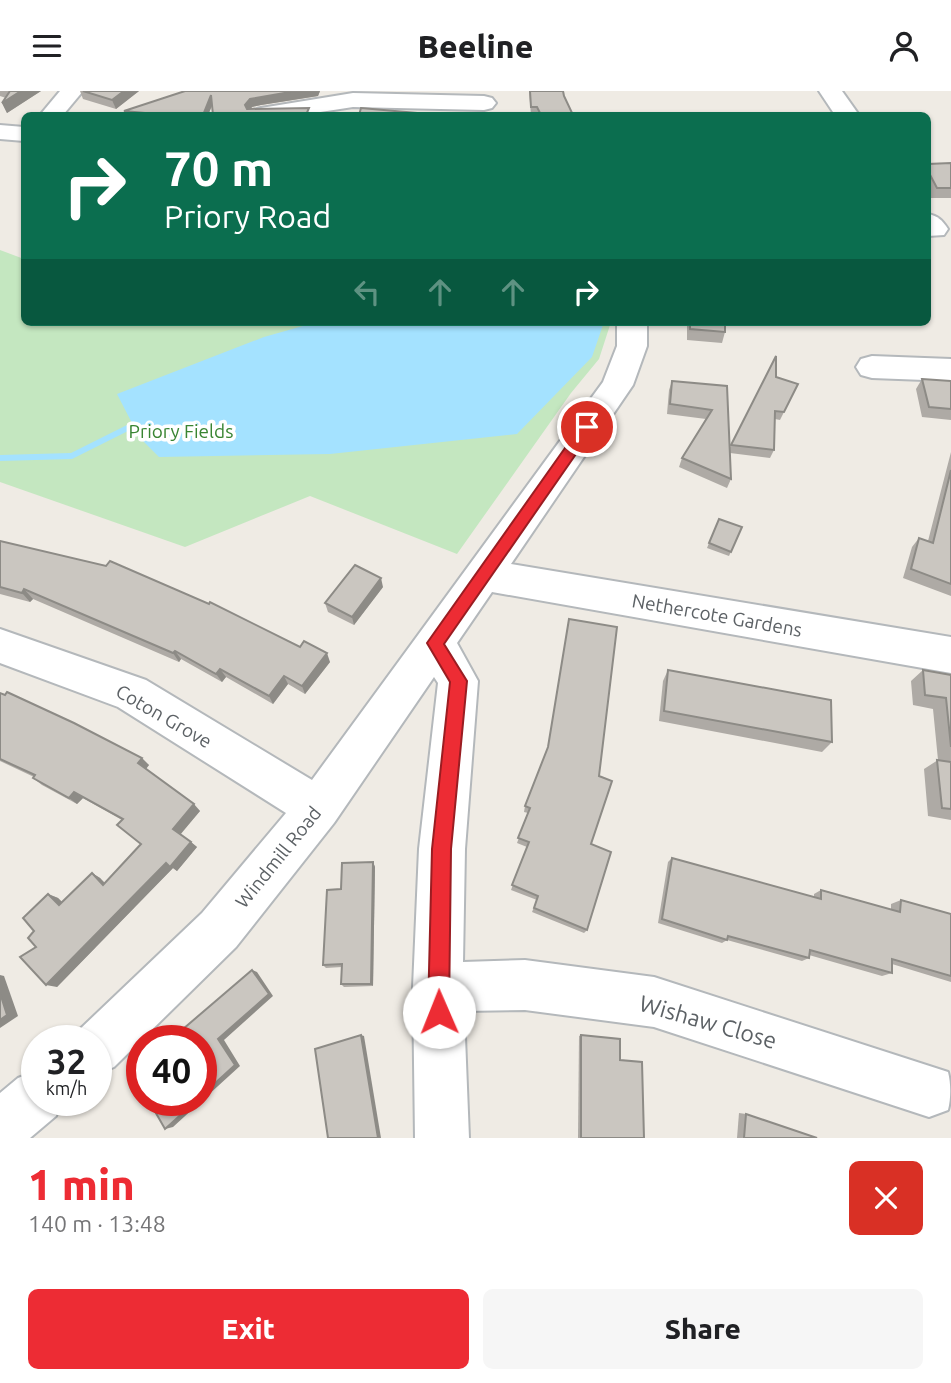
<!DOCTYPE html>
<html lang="en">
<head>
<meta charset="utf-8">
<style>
  body { margin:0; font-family:Ubuntu,sans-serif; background:#f6f6f6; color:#202124; height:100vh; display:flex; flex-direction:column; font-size:26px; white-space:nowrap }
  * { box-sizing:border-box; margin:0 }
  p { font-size:23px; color:#757577 }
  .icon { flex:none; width:38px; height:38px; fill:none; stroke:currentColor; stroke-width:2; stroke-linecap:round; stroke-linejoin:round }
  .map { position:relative; height:1047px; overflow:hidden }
  .sheet { display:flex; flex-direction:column; background:#fff; flex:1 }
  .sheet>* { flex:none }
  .hud { position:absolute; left:21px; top:21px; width:910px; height:214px; border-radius:10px; box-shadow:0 2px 5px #0004; background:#0b6e4f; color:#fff; overflow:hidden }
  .speed { position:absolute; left:21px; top:934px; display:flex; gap:14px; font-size:35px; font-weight:700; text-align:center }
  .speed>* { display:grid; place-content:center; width:91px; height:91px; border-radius:50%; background:#fff; box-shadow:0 2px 5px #0004; line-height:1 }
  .speed small { font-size:18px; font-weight:400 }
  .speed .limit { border:10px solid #d22; background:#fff; color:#111 }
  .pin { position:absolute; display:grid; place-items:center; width:60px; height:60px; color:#fff; margin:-30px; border:4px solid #fff; border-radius:50%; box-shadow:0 2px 7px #0007 }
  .me { position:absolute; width:77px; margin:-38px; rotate:359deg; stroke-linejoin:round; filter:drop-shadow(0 0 5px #0008) }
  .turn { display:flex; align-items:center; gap:24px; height:147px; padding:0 28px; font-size:32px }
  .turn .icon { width:91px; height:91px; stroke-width:2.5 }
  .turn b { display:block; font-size:49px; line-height:60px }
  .lanes { display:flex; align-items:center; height:66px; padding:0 28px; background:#0003; justify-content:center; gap:35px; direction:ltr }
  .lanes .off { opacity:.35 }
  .round { display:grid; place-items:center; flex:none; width:74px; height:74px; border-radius:10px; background:#f6f6f6 }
  .overview { display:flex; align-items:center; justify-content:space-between; height:119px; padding:0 28px }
  h1 { font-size:42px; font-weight:800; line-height:52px; color:#ed2c34 }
  .action { display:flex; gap:14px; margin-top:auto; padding:14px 28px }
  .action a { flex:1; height:80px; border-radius:10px; background:#ed2c34; color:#fff; font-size:28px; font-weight:800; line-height:80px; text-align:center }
  .action a+a { background:#f6f6f6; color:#202124 }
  header { display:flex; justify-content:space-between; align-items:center; height:91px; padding:0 28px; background:#fff; font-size:32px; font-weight:800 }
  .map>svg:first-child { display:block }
  .green { fill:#c4e7c0 }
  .water { fill:#a4e2ff }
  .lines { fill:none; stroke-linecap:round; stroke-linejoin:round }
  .stream { fill:#a4e2ff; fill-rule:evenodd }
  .minor-casing { stroke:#b4b8bb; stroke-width:4 }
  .minor { fill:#fff; fill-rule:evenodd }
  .wall { fill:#aeaaa5 }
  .shaded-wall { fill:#8d8b86 }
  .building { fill:#cac6c0; stroke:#8d8b86; stroke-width:2 }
  .route { fill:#ed2c34; stroke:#9a1d22; stroke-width:2 }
  .labels { text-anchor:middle; stroke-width:7; stroke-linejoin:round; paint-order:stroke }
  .park-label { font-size:19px; fill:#398533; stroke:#fff }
  .street-label { font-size:19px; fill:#5c6165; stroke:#fff }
  .near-street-label { font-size:23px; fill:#5c6165; stroke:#fff }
</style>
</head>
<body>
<header><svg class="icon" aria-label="menu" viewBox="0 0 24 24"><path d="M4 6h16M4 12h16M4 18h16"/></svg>Beeline<svg class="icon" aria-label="person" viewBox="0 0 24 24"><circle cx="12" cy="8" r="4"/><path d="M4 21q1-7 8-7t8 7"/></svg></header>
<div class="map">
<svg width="951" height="1047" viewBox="0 0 951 1047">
  <rect width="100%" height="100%" fill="#efebe4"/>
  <path class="green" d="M0,159L24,168V231H611L599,268L571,302L457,463L310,405L185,456L0,391Z"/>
  <path class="water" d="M317,231H604L592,266L517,343L330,363L159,366L130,337L133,334L117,303L264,246Z"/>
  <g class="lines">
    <path class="stream" d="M133,331L137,334L136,336L72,368L0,370V364L71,362Z"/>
    <g class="minor-casing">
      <g id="minor">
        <path d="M60,0H83L63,24H40Z"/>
        <path d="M819,0H842L859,24H835Z"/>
        <path d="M353,2L484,5L492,7L496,12L492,17L484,19L353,16L301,24H249L253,19L261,17Z"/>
        <path d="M0,34L24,36V50L0,48Z"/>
        <path d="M928,123C938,125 942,129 948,138L944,144L928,145Z"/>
        <path d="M617,231H647V255L633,294L511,473L951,546V582L492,501L457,552L478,590L465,758L463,871L525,869L654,886L948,981C951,993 951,1007 948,1019L929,1026L654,936L525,919L464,920L469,1047H415L413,896L419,758L438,592L434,586L334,732L236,856L114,976L96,984V950H74L78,940L202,822L286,722L118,616L0,572V538L146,589L312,689L603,291L617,255Z"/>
        <path d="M872,265L951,268V290L872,287L861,284L856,276L861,268Z"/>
        <path d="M37,980V1010H62L56,1025L30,1047H0V1002L18,987Z"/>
      </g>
    </g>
    <use href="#minor" class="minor"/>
  </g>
  <g class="wall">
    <path d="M0,0H41L7,22L2,12L6,7L0,5Z"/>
    <path d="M80,0H139L116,18L83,8Z"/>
    <path d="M185,0H320L318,5L261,14L252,16L251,18L310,24L212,15L208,24H125L124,20Z"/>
    <path d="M529,0H563L564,5L573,24H531Z"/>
    <path d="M951,72V107H931L928,100V73Z"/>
    <path d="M687,231H725V241L722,252L687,249Z"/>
    <path d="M776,265V286L798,293L780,329L775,328L774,359L770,367L730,362L731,388L727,397L679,376L682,367L706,328L667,323L669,299L672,290L727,295L730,356Z"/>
    <path d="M922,288L951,290V329L922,326L916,298Z"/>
    <path d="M951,361V505L903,487L912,456L919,447L928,450Z"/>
    <path d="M742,436L729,465L707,457L709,452Z"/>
    <path d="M0,450L300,556L330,571L305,603L288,593L273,613L226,586L222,591L181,568L179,571L33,508L30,511L0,503Z"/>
    <path d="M383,496L354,534L328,521L325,512Z"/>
    <path d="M668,579L832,651L822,661L659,630L663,590Z"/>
    <path d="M923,579L951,584V729L928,725L924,678L938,669L933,618L913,614L911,590Z"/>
    <path d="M0,602L149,674L146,678L200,720L180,743L197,756L177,780L173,777L57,896L36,856L34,840L48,803L58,807L62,811L92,782L100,787L105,792L141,753L122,729L83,707L77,713L42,694L33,687L34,686L0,670Z"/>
    <path d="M548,657L591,753L587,839L584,842L532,821L537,809L511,799L527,756L517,752L528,722L524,721L525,715Z"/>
    <path d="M672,767L814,806V803L821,799L891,819V813L901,809L951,823V891L892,873V882L882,885L809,864V867L802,870L727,849L722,852L658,832L668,771Z"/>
    <path d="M373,771L375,776L373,895L344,896L341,893L342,876L326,877L323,874Z"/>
    <path d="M581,944L620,969L644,1047H578L579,945Z"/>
    <path d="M739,1022L746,1023L817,1047H737Z"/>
  </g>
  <g class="shaded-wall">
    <path d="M21,0H41L7,22L2,12Z"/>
    <path d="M124,0H139L116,18L112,9Z"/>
    <path d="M296,0H320L318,5L261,14L252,16L247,22L245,14L250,8Z"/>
    <path d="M211,4L213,12L208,24H203Z"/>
    <path d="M381,487L383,496L354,534L352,526Z"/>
    <path d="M24,498L33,508L30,511L22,502Z"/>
    <path d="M175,560L181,568L179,571L173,562Z"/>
    <path d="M327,562L330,571L305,603L302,595Z"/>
    <path d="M220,578L226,586L222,591L216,583Z"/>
    <path d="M284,585L288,593L273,613L269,605Z"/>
    <path d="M142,667L149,674L145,679L138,672Z"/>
    <path d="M74,701L83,707L77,713L69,707Z"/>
    <path d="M194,713L200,720L180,744L173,738Z"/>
    <path d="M191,751L197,756L177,780L173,777L57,896L46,894L166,772Z"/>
    <path d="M373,771L375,776L373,895L371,893Z"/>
    <path d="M92,782L100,787L111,799L103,794Z"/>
    <path d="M48,803L58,807L69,818L59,814Z"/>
    <path d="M252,879L257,881L273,905L224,949L240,975L173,1036L165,1038L196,1010H201V1005L218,948Z"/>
    <path d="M0,884L4,885L18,925L0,937Z"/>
    <path d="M361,944L364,945L381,1047H378Z"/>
  </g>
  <g class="building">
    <path d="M10,0H21L2,12Z"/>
    <path d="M83,0H124L112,9Z"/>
    <path d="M185,0H296L250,8L245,14L247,18L309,17L306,24H213L211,4L203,24H166L124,20Z"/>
    <path d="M530,0H563L564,5L573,24H541L537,16H531Z"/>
    <path d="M361,17L440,24H359Z"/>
    <path d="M951,72V97H937L928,80V73Z"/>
    <path d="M690,231H725V241L690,238Z"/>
    <path d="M776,265V286L798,293L784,321L775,320L774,359L731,354Z"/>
    <path d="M922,288L951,290V318L929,316Z"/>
    <path d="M672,290L727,295L731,388L682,367L712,319L670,313Z"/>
    <path d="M951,379V493L911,478L919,447L933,452Z"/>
    <path d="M719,428L742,436L731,461L709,452Z"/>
    <path d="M0,450L106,475L110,470L209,513L210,511L300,556L304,550L327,562L302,595L284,585L269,605L220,578L216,583L175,560L173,562L24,498L22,502L0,496Z"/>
    <path d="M355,474L381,487L352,526L325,512Z"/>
    <path d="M569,528L617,536L599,685L612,690L591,753L611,761L587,839L534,817L538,805L512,794L529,751L518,747L530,717L525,715L548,656Z"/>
    <path d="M668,579L831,609L832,651L664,620Z"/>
    <path d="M923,579L951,584V656L946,607L925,604Z"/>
    <path d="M7,601L74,632L142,667L138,672L194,713L173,738L191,751L170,776L166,772L46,894L20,866L36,856L28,847L34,840L23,827L48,803L59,814L92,782L103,794L141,753L117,734L123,728L74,701L69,707L33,687L35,684L0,668V602L5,604Z"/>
    <path d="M937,669L951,671V718L942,717Z"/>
    <path d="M672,767L821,808V799L900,821L901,809L951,823V885L892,868V882L810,859L809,867L728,845L727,849L662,828Z"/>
    <path d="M373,771L371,893H341L342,873L323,874L327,799L341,798L342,772Z"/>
    <path d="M252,879L269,903L218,948L235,974L201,1005V950H169Z"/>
    <path d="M0,902L7,924L0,929Z"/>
    <path d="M361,944L378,1047H328L315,958Z"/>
    <path d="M581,944L620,948V969L642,971L644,1047H581Z"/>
    <path d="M142,974V996L133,981Z"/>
    <path d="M149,1010H196L165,1038Z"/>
    <path d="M746,1023L817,1047H744Z"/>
  </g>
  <path class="route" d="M587,331L592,333V340L444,553L467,590L451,758L449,921L446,928L439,931L431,928L428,921L432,758L450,591L427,552L582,333Z"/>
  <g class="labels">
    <g class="park-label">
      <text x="181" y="347">Priory Fields</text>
    </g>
    <g class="street-label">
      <text transform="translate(717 524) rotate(10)" y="7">Nethercote Gardens</text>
      <text transform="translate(164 625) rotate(30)" y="7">Coton Grove</text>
      <text transform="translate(278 766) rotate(-51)" y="7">Windmill Road</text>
    </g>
    <g class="near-street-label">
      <text transform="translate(708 931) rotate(16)" y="8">Wishaw Close</text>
    </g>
  </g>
</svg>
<div class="speed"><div>32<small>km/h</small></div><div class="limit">40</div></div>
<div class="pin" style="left:587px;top:336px;background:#d93025"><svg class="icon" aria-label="arrive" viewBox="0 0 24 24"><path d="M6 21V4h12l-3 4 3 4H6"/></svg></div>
<svg class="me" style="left:439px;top:921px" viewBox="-20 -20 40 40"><circle r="19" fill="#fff"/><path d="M0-13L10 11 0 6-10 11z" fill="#ed2c34"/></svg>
<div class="hud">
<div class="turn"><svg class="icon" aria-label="right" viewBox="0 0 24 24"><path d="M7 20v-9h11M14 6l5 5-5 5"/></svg><div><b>70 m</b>Priory Road</div></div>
<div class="lanes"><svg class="icon off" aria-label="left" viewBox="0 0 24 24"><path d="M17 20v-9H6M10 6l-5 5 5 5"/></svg><svg class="icon off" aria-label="ahead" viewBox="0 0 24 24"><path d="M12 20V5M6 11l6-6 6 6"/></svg><svg class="icon off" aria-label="ahead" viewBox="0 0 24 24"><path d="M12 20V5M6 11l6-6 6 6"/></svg><svg class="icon" aria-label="right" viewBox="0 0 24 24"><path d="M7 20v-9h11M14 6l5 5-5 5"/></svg></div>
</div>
</div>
<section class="sheet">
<div class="overview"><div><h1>1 min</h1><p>140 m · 13:48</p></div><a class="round" style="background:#d93025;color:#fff"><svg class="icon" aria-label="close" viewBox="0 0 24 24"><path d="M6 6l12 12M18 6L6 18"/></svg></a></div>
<div class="action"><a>Exit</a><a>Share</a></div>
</section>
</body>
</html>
